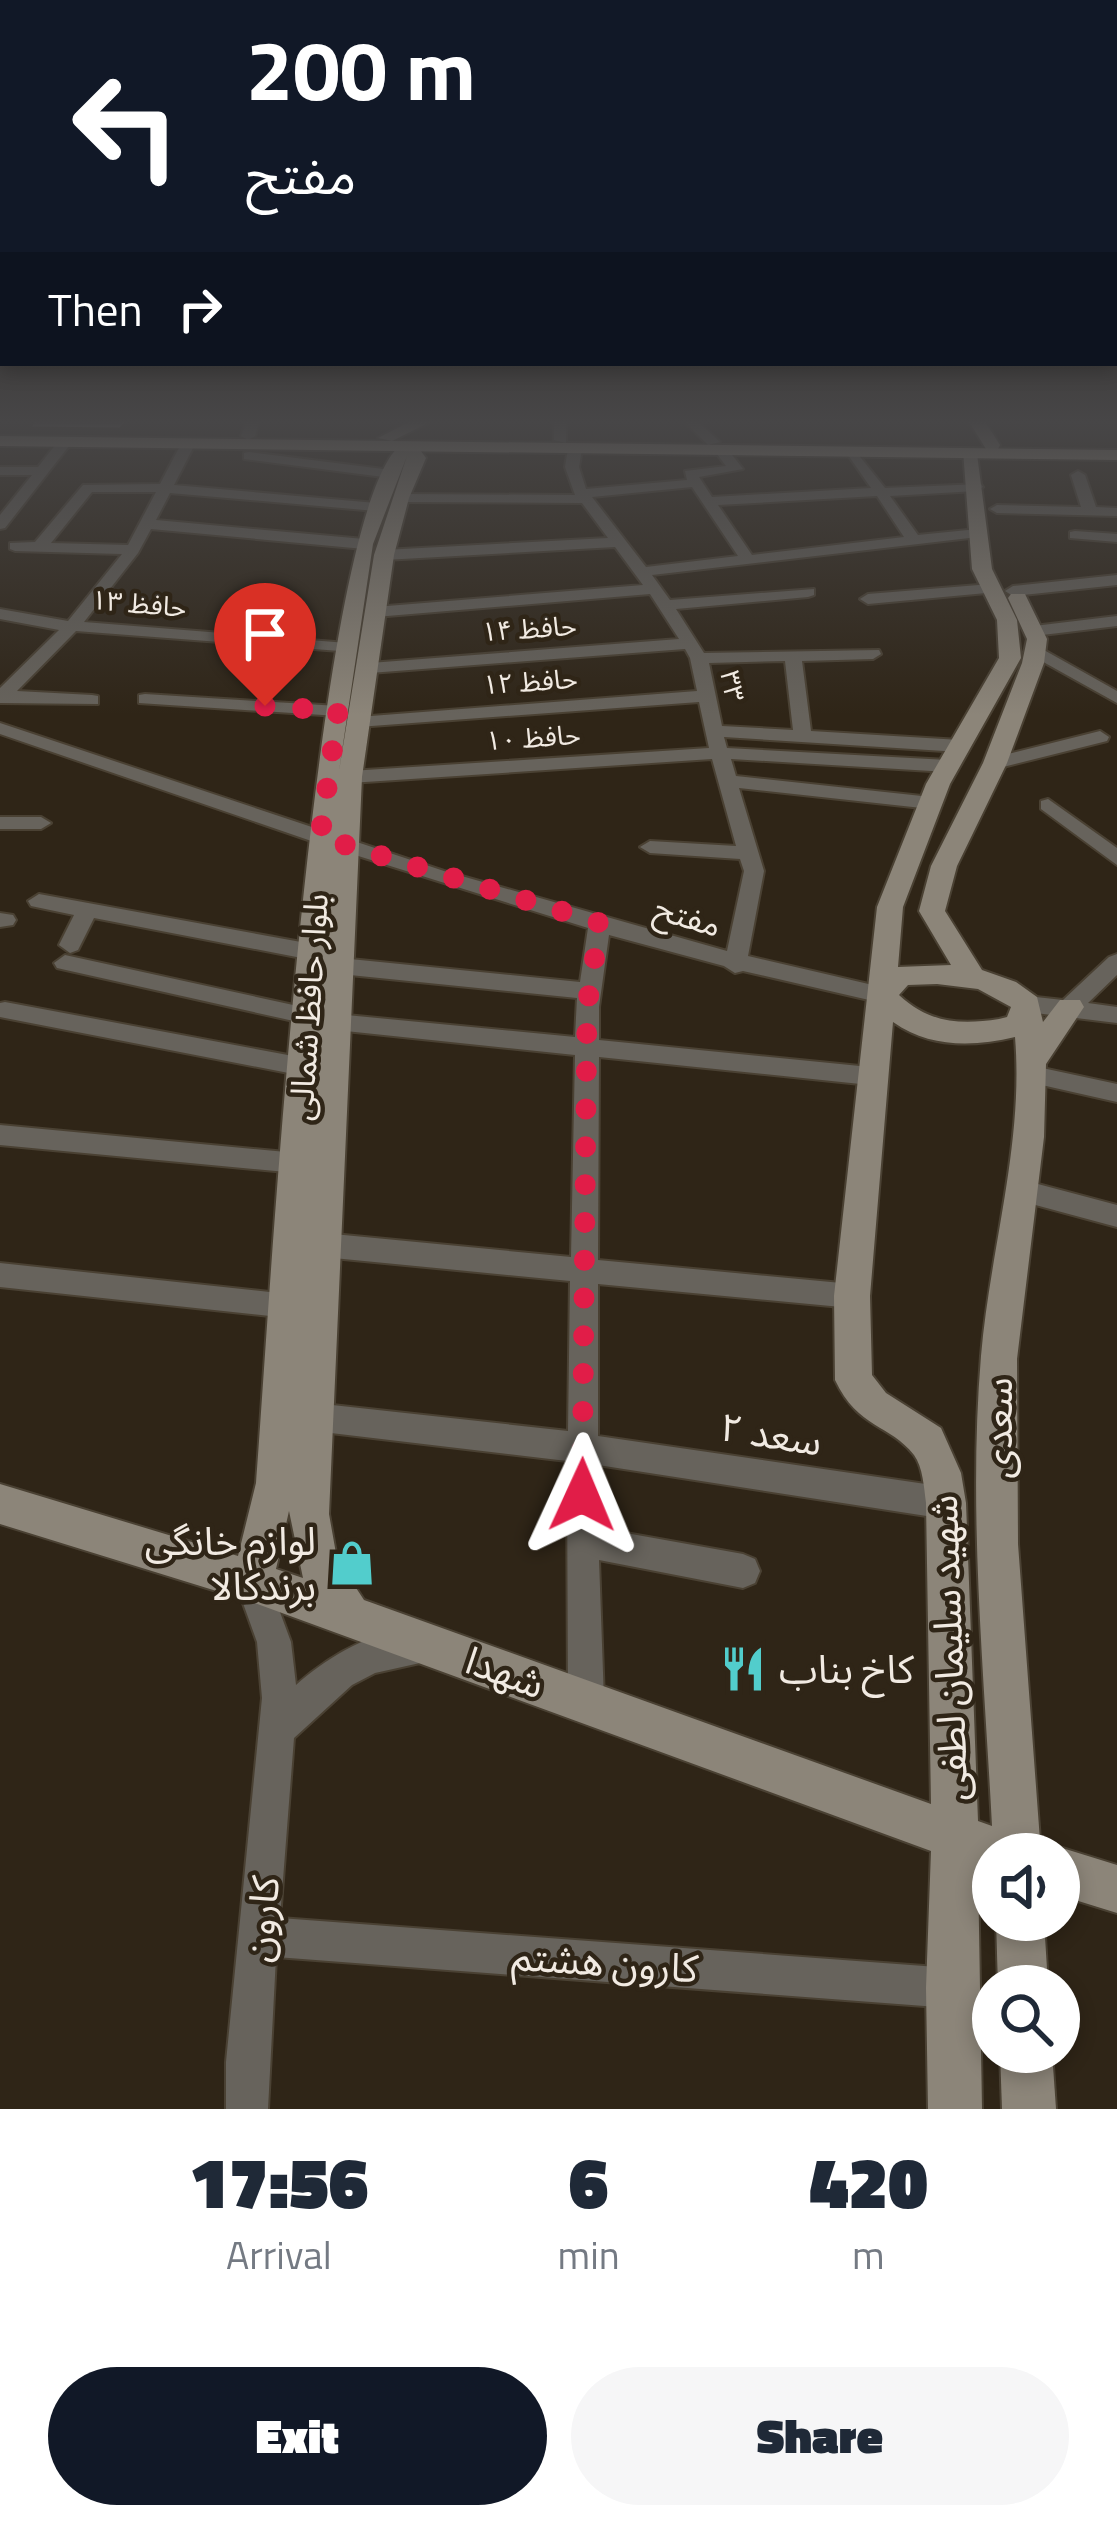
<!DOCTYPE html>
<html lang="en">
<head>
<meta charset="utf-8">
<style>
  body { margin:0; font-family:"Titillium Web","Noto Sans Arabic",sans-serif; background:#f6f6f7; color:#1f2937; height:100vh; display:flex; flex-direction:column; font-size:45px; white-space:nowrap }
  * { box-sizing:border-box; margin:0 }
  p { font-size:39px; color:#747a83 }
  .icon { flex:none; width:66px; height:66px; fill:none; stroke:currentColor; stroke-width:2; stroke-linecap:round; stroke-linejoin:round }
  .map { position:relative; height:2109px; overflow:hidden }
  .panel { display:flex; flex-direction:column; background:#fff; flex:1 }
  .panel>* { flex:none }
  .guide { position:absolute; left:0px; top:0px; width:1119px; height:366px; box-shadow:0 6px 18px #0003; background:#111827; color:#fff; overflow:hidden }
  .fabs { position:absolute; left:972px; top:1833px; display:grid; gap:24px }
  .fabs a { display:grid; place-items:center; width:108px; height:108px; border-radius:50%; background:#fff; box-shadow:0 6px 18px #0003; font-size:60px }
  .pin { position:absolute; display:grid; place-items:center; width:102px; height:102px; color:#fff; margin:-123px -51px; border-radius:50% 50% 50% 0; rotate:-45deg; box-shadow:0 0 12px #0007 }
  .pin .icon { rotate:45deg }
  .me { position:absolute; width:132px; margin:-66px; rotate:1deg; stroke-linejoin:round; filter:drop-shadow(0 0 9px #0008) }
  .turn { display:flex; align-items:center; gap:42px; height:252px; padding:0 48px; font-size:54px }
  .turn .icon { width:156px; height:156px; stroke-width:2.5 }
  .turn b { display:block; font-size:84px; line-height:102px }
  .then { display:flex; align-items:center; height:114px; padding:0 48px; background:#0003; gap:24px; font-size:45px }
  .eta { display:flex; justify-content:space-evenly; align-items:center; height:204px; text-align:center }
  .eta b { font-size:72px; font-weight:800; line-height:84px }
  .action { display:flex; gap:24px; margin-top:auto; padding:24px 48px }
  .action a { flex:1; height:138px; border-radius:72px; background:#111827; color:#fff; font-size:48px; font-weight:800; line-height:138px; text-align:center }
  .action a+a { background:#f6f6f7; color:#1f2937 }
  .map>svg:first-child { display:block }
  .building { fill:#723f76; stroke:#9e8f9f; stroke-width:3 }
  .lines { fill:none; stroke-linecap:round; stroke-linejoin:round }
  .street-casing { stroke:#4a4133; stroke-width:4 }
  .secondary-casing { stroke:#4a4133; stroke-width:4 }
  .primary-casing { stroke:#4a4133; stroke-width:4 }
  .street { fill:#67635c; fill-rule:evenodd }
  .secondary { fill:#8c8579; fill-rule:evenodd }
  .primary { fill:#a89f90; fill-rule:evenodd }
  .route { stroke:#e11d48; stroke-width:21; stroke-dasharray:0 37.8 }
  .labels { text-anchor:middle; stroke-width:9; stroke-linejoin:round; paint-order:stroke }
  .far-street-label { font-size:27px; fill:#f1eae2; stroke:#2f2517 }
  .street-label { font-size:33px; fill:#f1eae2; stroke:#2f2517 }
  .near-street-label { font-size:39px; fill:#f1eae2; stroke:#2f2517 }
  .near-poi-label { font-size:39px; fill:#f1eae2; stroke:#2f2517; text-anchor:end }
</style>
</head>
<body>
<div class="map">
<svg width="1117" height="2109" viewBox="0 0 1117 2109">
  <rect width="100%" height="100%" fill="#2f2517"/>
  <path class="building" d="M39,420H124L119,426L35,425Z"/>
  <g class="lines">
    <g class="street-casing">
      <g id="street">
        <path d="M247,420H259L255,436L248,440L241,436Z"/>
        <path d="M554,420H566V443L554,440Z"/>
        <path d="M683,420H696L720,442L708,445Z"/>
        <path d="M60,439L72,442L5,528L0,529V515L32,475H0V467H38Z"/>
        <path d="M188,440L195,444L174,485L376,503L383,507L376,511L170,493L156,520L364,539L372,544L364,549L151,529L138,553L84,622L347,643L355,648L353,652L76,631L17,691L92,695L98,696V704L0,703V688L59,630L0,619V609L68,621L122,554L15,551L10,549V543L35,542L83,485L160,484L181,444ZM92,492H156L128,545L51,543Z"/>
        <path d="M575,445L582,449L579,467L586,489L687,480L685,471L726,466L714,450L726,447L743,469L699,477L712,497L871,488L846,452L853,448L885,488L981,484L983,487L976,491L890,496L918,535L978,529L985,533L978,537L652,575L670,600L814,589V595L808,597L676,609L704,653L879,650L881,654L873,659L802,661L811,731L960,740L969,746L960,752L724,737L727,748L948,760L957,766L948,772L731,759L736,776L931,797L941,803L931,809L739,788L764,871L748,956L890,989L893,995L890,1001L882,1003L743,971L735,973L724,966L609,935L599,1007V1040L870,1067L879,1069L882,1076L879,1083L870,1085L599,1057L598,1260L852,1284L862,1287L866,1296L862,1305L852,1308L598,1284V1436L946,1487L957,1492L962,1503L957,1514L946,1519L598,1465V1528L743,1554L755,1559L760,1571L755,1583L743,1588L599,1560L604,1701L598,1713L586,1719L574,1713L568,1701L567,1461L314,1431L303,1427L299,1417L303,1407L314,1403L568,1431L570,1281L323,1257L313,1253L309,1245L313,1237L323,1233L571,1257L575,1055L336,1030L324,1022L336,1014L575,1037L577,998L340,974L329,966L340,958L580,982L588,928L320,844L0,734V723L444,871L727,951L744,871L740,859L650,853L640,847L650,841L736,846L712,759L350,783L340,777L350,771L709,748L699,702L358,727L349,722L358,717L697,691L690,658L685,649L370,673L361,668L370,663L679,639L650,594L375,617L367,612L375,607L643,585L615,547L384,560L376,555L384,550L608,538L582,503L400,502L393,498L400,494L575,495L565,467L568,449ZM692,487L738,556L646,567L592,497ZM877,496L904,537L752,555L718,505ZM785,661L793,730L722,726L709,663Z"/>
        <path d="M249,452L391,470L398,474L391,478L244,459V453Z"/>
        <path d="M1078,471L1085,475L1096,507L1117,508V516L997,513L990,509L997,505L1081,507L1071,475Z"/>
        <path d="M1075,531L1117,534V542L1070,538V532Z"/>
        <path d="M1117,575V585L1013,596L1005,591L1013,586Z"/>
        <path d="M991,584L997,586V592L868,604L860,599L868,594Z"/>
        <path d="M1117,616V626L1034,636L1026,631L1034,626Z"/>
        <path d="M1035,645L1117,691V703L1029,654L1027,650Z"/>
        <path d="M145,694L338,706L347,711L338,716L139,703V695Z"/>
        <path d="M1100,731L1109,737L1107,741L995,769L986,763L988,759Z"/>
        <path d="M1048,799L1117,848V865L1041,809V801Z"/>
        <path d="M0,817H41L51,823L41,829H0Z"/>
        <path d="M39,894L312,944L323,952L312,960L94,918L78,950L70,953L59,945L74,915L31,906L28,901Z"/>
        <path d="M0,913L13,915L16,920L13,925L0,927Z"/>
        <path d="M1117,954V975L1088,1003L1117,1007V1023L1027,1012L1015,1004L1027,996L1063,1000L1109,957Z"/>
        <path d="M65,955L307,1008L319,1016L307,1024L57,968L54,963Z"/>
        <path d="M5,1002L304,1058L313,1061L316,1067L313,1073L304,1076L5,1018L0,1017V1003Z"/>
        <path d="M1033,1066L1117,1084V1102L1024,1081L1021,1075L1024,1069Z"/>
        <path d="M0,1125L297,1153L306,1156L310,1163L306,1170L297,1173L0,1145Z"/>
        <path d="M1019,1179L1117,1205V1227L1010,1198L1006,1190L1010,1182Z"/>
        <path d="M0,1263L288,1294L298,1297L302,1306L298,1315L288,1318L0,1287Z"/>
        <path d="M252,1564L264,1569L291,1642L296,1685C328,1657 385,1619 429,1637L434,1649L429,1661L375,1673L352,1685L294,1738L280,1918L951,1968L965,1974L971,1988L965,2002L951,2008L276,1957L268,2109H226V2062L262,1698L257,1642L235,1581L240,1569Z"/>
      </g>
    </g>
    <g class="secondary-casing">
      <g id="secondary">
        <path d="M413,420H434L392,441L378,438Z"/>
        <path d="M968,420H984L1000,445L998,449H986Z"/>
        <path d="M403,443H415L426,458L409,498L394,555L362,777L329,1514L337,1559L364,1600L931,1804L926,1503C924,1488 923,1467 914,1455C890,1424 858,1429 835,1380L834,1296L877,907L926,784L999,658L997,620L972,569L963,450L977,454L992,569L1017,620L1021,658L950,784L903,907L898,967L951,965L919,911L931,866L983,763L1022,663L1027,639L1008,598L1011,594H1025L1047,639L1044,663L1007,763L957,866L945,911L982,970L1016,982L1037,997L1043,1022L1060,1000H1080L1084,1007L1046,1064L1044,1137L1017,1359L1018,1544L1041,1854H993V1873L978,1868L982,2109H928L926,1988L931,1851L252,1602L0,1524V1484L238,1556L256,1483C268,1334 312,504 403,443ZM407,456L374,555L339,771L373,544ZM937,984L978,989L1011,1007L1007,1017L999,1019C960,1025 929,1023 899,995L908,985ZM893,1022C930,1048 973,1047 1015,1037C1024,1143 990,1250 981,1356C968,1512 984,1670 992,1826L978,1821L966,1503L961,1473L941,1428L886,1393L872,1375L870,1296ZM289,1511L303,1578L276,1569Z"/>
        <path d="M1059,1847L1117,1865V1913L1059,1895V1854H1042Z"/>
        <path d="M996,1920H1044L1048,1986H998Z"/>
        <path d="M1000,2052H1052L1056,2109H1002Z"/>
      </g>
    </g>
    <g class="primary-casing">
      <path id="primary" d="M0,436L1117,450V460L0,446Z"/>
    </g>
    <use href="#street" class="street"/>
    <use href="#secondary" class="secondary"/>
    <use href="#primary" class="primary"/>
  </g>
  <linearGradient id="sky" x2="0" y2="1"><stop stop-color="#1a140d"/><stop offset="0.59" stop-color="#474647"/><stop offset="1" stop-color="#474647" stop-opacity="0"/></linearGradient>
  <rect width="1117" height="715" fill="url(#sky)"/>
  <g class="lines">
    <path class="route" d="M265,706L338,711L320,837L600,923L587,1007L582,1495"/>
  </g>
  <defs>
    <g id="shop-bare" transform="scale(3.6)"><path d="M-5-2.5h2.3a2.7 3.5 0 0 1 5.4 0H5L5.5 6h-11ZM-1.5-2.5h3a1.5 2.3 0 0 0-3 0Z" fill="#52cdcc" stroke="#2f2517" stroke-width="2.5" paint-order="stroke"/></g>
    <g id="restaurant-bare" transform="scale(3.6)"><path d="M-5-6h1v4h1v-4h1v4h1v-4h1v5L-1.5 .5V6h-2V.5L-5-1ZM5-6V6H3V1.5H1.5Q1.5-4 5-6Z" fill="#52cdcc" stroke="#2f2517" stroke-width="2.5" paint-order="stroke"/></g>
  </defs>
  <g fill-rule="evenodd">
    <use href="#shop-bare" x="352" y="1563"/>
    <use href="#restaurant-bare" x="743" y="1669"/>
  </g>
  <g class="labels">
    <g class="far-street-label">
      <text transform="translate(139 604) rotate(5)" y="9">حافظ ۱۳</text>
      <text transform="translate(529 629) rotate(-4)" y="9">حافظ ۱۴</text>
      <text transform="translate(530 682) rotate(-4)" y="9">حافظ ۱۲</text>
      <text transform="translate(732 686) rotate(79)" y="9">۳۳</text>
      <text transform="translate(533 738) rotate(-4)" y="9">حافظ ۱۰</text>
    </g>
    <g class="street-label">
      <text transform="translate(688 916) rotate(17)" y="12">مفتح</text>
      <text transform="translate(308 1007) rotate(-86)" y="12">بلوار حافظ شمالی</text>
    </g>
    <g class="near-street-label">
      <text transform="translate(998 1428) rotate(-90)" y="14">سعدی</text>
      <text transform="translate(771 1434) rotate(9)" y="14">سعد ۲</text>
      <text transform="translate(948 1648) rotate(-92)" y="14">شهید سلیمان لطفی</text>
      <text transform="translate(505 1672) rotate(20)" y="14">شهدا</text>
      <text transform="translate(261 1919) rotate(-84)" y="14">کارون</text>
      <text transform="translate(605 1962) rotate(4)" y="14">کارون هشتم</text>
    </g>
    <g class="near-poi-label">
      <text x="316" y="1555">لوازم خانگی<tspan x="316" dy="45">برندکالا</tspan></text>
      <text x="779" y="1683" text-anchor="start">کاخ بناب</text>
    </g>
  </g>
</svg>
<div class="fabs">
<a><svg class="icon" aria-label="sound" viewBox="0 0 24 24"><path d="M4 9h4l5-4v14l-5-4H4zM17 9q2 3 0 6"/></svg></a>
<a><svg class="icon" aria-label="search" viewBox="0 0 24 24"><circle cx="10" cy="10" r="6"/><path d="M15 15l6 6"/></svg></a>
</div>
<div class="pin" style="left:265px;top:706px;background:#d93025"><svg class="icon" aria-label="arrive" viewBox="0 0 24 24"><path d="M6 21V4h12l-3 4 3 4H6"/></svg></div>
<svg class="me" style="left:582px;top:1495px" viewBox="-20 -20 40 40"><path d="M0-17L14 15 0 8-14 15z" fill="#e11d48" stroke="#fff" stroke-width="4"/></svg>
<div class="guide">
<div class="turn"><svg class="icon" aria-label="left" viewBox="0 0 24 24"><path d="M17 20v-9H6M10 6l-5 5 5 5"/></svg><div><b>200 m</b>مفتح</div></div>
<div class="then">Then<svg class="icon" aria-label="right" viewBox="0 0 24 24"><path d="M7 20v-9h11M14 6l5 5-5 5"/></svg></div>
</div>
</div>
<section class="panel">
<div class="eta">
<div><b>17:56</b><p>Arrival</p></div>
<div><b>6</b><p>min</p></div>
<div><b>420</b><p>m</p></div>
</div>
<div class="action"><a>Exit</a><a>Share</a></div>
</section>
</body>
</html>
